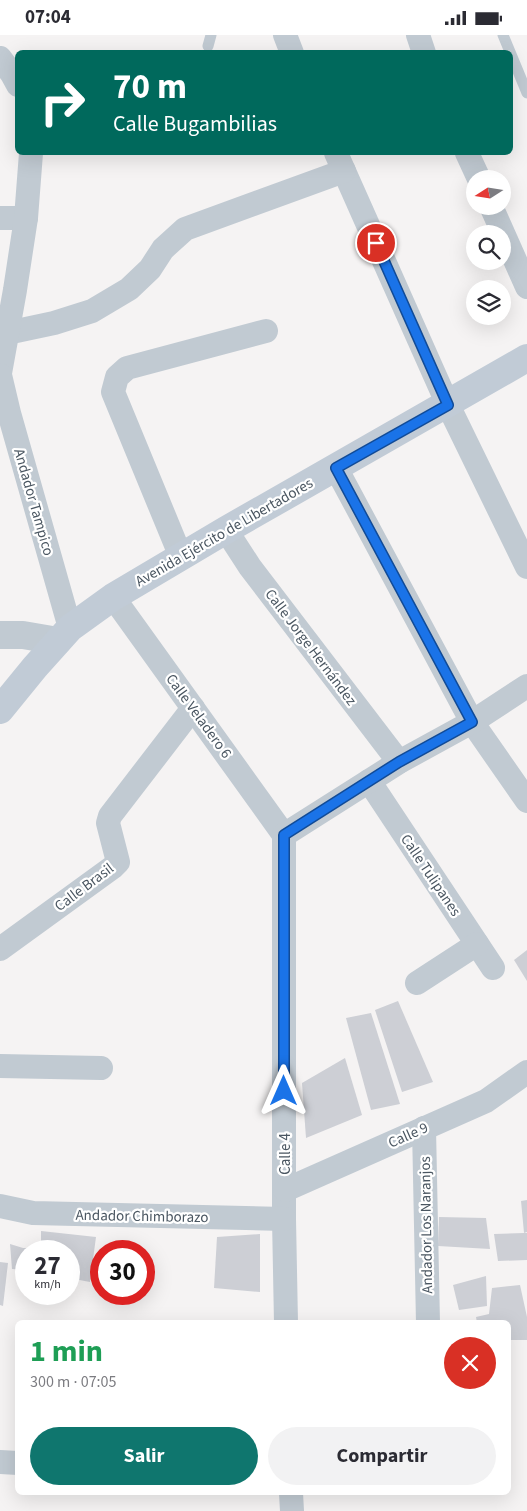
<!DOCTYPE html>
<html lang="es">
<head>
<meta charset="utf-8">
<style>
  body { margin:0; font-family:"Source Sans 3",sans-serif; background:#f2f2f3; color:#2b2b33; height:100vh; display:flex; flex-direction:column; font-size:19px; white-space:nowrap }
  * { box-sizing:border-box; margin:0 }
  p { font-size:16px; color:#7c7c81 }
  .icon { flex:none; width:28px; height:28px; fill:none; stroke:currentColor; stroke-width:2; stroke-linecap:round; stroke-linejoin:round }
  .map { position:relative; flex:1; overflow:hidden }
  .drawer { position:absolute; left:15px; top:1285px; width:496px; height:175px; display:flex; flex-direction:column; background:#fff; border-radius:8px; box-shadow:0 5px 20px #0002 }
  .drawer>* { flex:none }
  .banner { position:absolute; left:15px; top:15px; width:498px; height:105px; border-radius:8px; box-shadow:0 5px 20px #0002; background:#00695c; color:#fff; overflow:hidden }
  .needle { width:32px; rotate:258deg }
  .buttons { position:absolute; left:466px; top:135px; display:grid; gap:10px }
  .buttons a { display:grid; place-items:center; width:45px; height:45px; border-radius:50%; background:#fff; box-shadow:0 5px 20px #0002; font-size:25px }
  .speed { position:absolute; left:15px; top:1205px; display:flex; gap:10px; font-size:25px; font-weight:700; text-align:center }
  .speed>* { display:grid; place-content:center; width:65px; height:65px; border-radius:50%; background:#fff; box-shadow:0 5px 20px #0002; line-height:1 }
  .speed small { font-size:12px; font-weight:400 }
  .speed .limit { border:8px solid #d22; background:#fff; color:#111 }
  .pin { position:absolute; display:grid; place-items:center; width:42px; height:42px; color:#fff; margin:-21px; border:2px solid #fff; border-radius:50%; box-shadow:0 1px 5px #0007 }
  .me { position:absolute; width:55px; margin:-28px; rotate:0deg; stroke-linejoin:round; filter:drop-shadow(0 0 4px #0008) }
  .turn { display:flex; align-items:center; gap:18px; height:105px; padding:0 15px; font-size:22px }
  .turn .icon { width:65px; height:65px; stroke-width:2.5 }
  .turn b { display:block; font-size:35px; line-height:42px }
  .round { display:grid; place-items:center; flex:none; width:52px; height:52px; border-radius:26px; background:#f2f2f3 }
  .overview { display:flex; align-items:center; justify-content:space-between; height:85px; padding:0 15px }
  h1 { font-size:30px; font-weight:700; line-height:38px; color:#1e9e55 }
  .button { display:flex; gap:10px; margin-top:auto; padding:10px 15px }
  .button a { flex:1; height:58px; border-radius:30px; background:#0f766e; color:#fff; font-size:20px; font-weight:700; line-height:58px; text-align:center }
  .button a+a { background:#f2f2f3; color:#2b2b33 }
  .status { display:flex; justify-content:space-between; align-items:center; height:35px; padding:0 25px; background:#fff; direction:ltr }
  .status svg { height:14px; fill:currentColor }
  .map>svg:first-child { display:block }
  .building { fill:#cdcfd5 }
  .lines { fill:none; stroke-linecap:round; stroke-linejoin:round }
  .service { stroke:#c1cad2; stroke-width:11 }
  .minor { stroke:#c1cad2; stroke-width:24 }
  .tertiary { stroke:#c1cad2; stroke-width:28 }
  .secondary { stroke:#c1cbd6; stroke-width:28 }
  .route-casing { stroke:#114b97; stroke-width:12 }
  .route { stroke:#1a73e8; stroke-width:9 }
  .labels { text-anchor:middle; stroke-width:4.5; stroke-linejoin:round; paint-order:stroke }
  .street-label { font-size:15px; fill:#4a5661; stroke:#fff }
</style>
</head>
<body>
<div class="status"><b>07:04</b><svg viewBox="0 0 49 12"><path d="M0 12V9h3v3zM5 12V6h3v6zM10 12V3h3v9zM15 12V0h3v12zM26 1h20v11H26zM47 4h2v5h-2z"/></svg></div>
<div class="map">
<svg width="527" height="1476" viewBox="0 0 527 1476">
  <rect width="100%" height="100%" fill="#f5f3f3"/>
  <g class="building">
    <path d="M527,915V946L514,925Z"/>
    <path d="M398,966L433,1047L402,1057L375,975Z"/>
    <path d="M371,978L400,1069L371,1075L346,983Z"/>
    <path d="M345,1023L362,1080L306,1103L302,1048Z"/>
    <path d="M527,1165V1197L524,1198L521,1166Z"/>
    <path d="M439,1182L486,1183L490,1214L438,1211Z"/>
    <path d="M41,1196L96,1202L90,1247L69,1243V1216H41Z"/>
    <path d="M524,1198H527V1225L498,1226L494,1199Z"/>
    <path d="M260,1199V1257L214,1253L217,1202Z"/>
    <path d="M10,1209L23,1213H36V1216H26V1235L12,1234Z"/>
    <path d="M0,1227L8,1228L3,1271L0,1270Z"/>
    <path d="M486,1241L487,1271L459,1275L453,1250Z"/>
    <path d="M520,1250L527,1282V1305H509V1288H477L476,1282L489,1279L492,1253Z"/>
  </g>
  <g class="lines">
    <g class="service">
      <path d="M503,0L527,58"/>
      <path d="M208,11L211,0"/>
    </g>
    <g class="minor">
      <path d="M285,0L292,18"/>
      <path d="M418,0L424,18"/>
      <path d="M0,23L12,39L18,50"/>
      <path d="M336,118L448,370L527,532"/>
      <path d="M467,118L479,144"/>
      <path d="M491,171L527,252"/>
      <path d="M0,183H26"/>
      <path d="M7,298L54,288L92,276L129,254L150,234L163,214L185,194L344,136"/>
      <path d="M0,338L15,255L26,183L31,118"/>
      <path d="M0,340L9,378L70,593"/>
      <path d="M336,433L472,687L527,766"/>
      <path d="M226,495L250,532L399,727"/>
      <path d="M181,522L113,357L117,342L127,333L266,296"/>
      <path d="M113,562L284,800"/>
      <path d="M369,746L493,933"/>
      <path d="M284,800V1184L286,1288"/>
      <path d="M284,800L399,727L472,687L527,651"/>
      <path d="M0,914L113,832L118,827L108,788L110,781L193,673"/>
      <path d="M417,948L477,909"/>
      <path d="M0,1031L101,1033"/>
      <path d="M424,1093L428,1288"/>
      <path d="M285,1155L486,1066L527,1037"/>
      <path d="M0,1171L33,1178L284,1184"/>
      <path d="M0,1427L18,1428"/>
      <path d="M291,1458L292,1476"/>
    </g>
    <path class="tertiary" d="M0,600H23L58,606"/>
    <path class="secondary" d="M0,675L35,632L70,593L113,562L226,495L527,323"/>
  </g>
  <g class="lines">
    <g class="route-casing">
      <path id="route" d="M284,1056V800L399,727L472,687L336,433L448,370L376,208"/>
    </g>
    <use href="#route" class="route"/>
  </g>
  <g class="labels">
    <g class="street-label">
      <text transform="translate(34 467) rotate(74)" y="5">Andador Tampico</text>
      <text transform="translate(224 497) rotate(-30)" y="5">Avenida Ejército de Libertadores</text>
      <text transform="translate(311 612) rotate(53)" y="5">Calle Jorge Hernández</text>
      <text transform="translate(199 681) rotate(54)" y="5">Calle Veladero 6</text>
      <text transform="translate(431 840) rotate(56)" y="5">Calle Tulipanes</text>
      <text transform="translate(84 852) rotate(-37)" y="5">Calle Brasil</text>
      <text transform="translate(408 1100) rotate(-24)" y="5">Calle 9</text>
      <text transform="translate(285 1119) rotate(-90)" y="5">Calle 4</text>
      <text transform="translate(142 1181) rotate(1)" y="5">Andador Chimborazo</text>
      <text transform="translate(426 1190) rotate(-91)" y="5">Andador Los Naranjos</text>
    </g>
  </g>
</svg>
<div class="buttons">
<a><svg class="needle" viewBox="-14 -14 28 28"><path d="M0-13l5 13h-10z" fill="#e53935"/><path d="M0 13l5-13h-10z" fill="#7c7c81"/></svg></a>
<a><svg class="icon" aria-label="search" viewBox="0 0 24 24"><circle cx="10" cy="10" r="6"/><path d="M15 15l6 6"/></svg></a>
<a><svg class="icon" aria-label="layers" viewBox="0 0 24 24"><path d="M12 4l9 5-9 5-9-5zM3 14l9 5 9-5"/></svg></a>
</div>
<div class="speed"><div>27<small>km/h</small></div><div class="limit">30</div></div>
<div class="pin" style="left:376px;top:208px;background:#d93025"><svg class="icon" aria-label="arrive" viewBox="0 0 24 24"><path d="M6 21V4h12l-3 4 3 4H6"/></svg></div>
<svg class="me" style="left:284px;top:1056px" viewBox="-20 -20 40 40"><path d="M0-17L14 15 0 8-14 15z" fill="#1a73e8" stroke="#fff" stroke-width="4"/></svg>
<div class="banner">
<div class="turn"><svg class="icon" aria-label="right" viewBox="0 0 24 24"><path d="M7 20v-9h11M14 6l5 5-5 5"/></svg><div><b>70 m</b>Calle Bugambilias</div></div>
</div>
<section class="drawer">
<div class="overview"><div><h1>1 min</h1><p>300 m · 07:05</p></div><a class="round" style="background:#d93025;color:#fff"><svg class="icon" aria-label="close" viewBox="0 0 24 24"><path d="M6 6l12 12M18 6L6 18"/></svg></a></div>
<div class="button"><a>Salir</a><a>Compartir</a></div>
</section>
</div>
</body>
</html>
